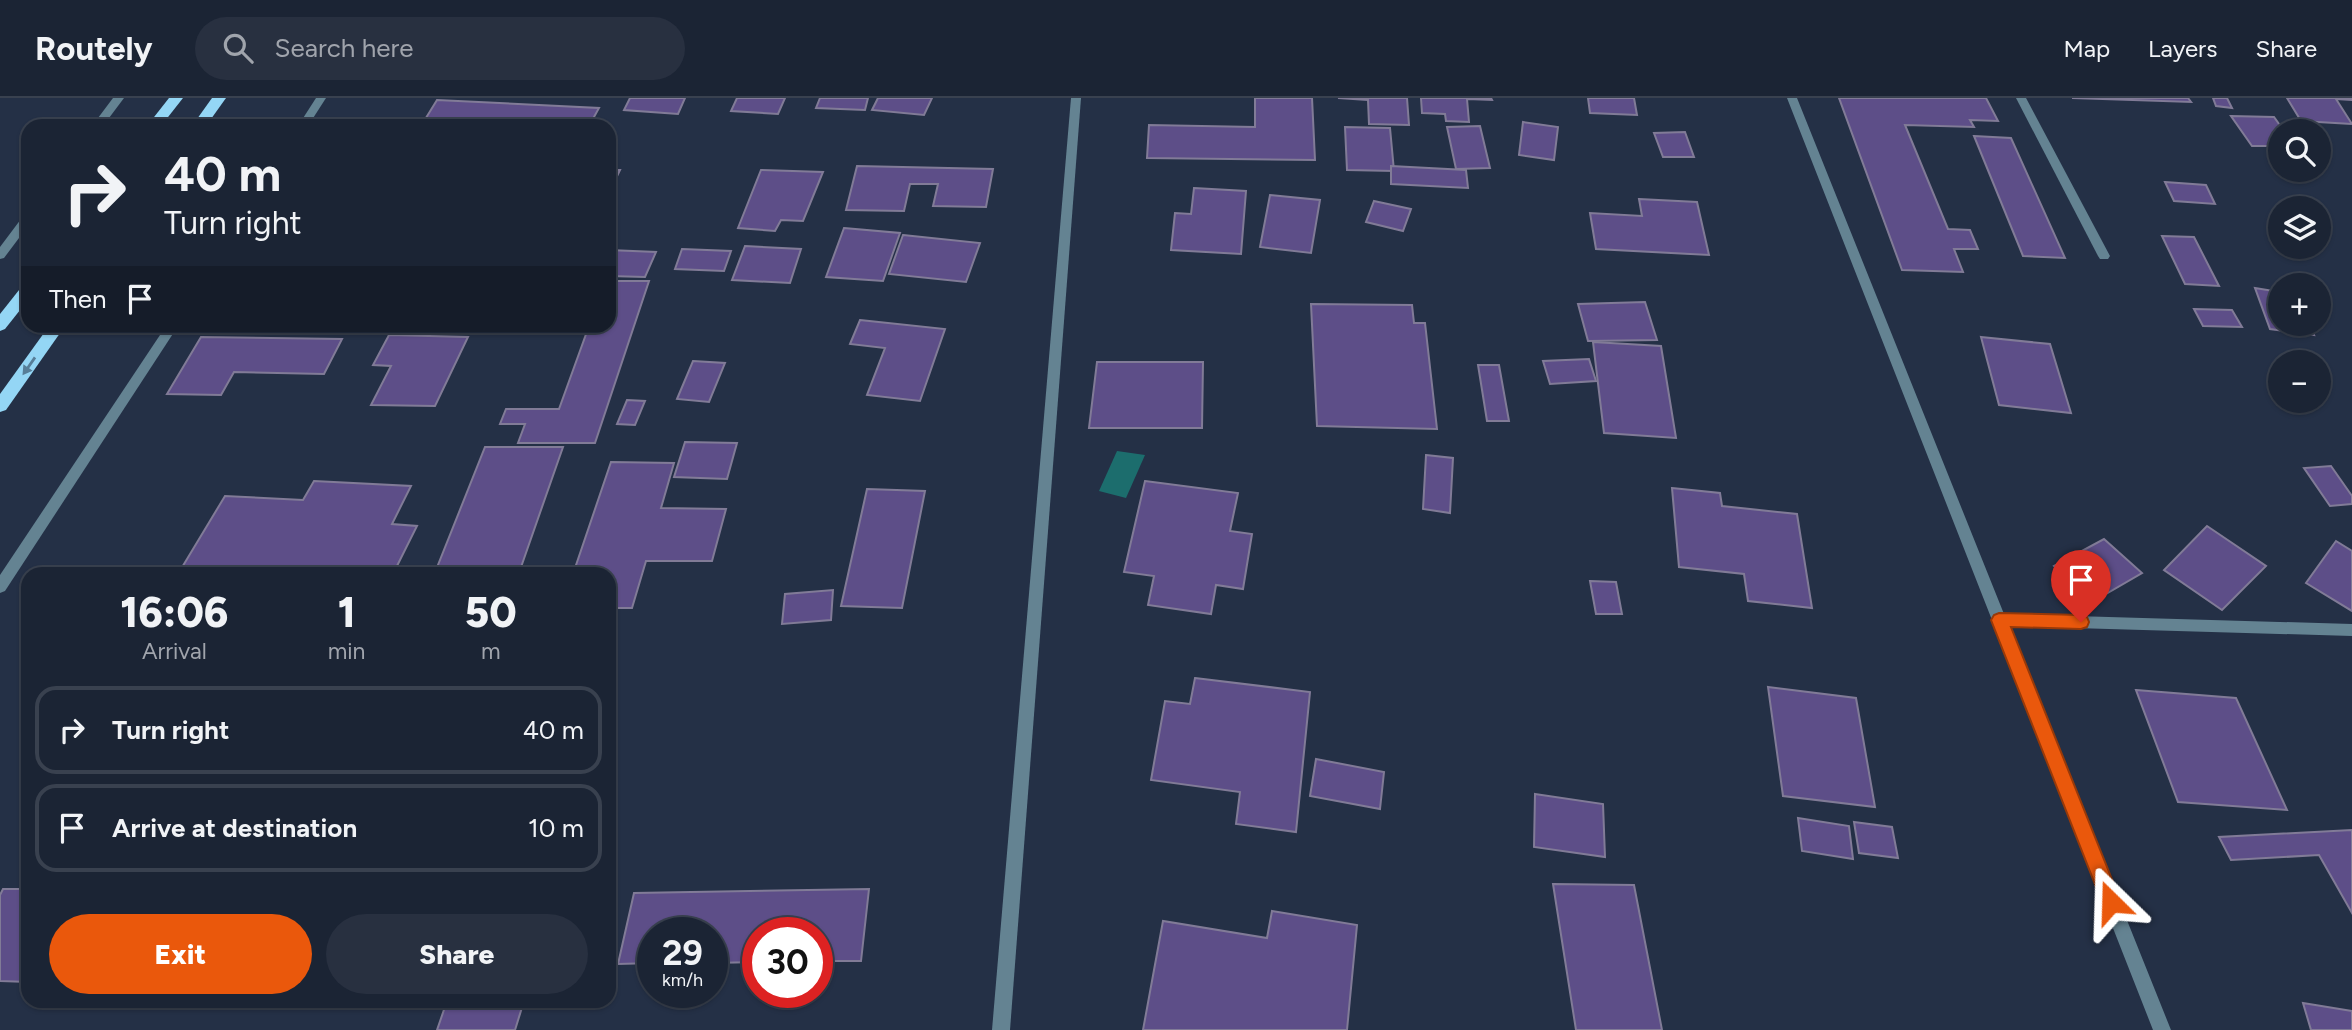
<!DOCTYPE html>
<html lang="en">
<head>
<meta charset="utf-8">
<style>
  body { margin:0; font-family:Figtree,sans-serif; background:#283040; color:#f1f3f6; height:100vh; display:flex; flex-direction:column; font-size:26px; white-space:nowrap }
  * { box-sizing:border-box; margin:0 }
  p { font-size:23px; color:#a0a4ac }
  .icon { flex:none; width:38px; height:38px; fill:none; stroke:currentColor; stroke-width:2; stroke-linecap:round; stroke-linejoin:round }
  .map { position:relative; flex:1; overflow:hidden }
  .details { position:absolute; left:21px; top:469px; width:595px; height:441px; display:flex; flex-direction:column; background:#1b2434; border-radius:21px; box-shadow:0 2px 5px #0004,0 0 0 2px #39414f }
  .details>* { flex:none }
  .guide { position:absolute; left:21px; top:21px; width:595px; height:214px; border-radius:21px; box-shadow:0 2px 5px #0004,0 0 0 2px #39414f; background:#1b2434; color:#f1f3f6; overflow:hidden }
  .tools { position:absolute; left:2268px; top:21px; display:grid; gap:14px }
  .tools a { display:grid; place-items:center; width:63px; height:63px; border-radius:50%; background:#1b2434; box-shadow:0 2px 5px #0004,0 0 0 2px #39414f; font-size:35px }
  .speed { position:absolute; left:637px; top:819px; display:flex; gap:14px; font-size:35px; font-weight:700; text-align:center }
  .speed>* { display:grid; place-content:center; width:91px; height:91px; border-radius:50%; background:#1b2434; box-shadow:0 2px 5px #0004,0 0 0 2px #39414f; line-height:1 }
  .speed small { font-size:18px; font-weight:400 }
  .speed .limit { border:10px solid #d22; background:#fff; color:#111 }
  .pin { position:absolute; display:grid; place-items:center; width:60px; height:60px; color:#fff; margin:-72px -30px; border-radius:50% 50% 50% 0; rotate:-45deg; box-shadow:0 0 7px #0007 }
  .pin .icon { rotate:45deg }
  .me { position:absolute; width:77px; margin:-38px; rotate:338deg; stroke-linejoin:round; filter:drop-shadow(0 0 5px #0008) }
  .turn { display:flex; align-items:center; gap:24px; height:147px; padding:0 28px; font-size:32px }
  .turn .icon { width:91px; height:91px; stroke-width:2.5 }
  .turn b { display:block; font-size:49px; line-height:60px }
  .then { display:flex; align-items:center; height:66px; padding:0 28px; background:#0003; gap:14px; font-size:26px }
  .eta { display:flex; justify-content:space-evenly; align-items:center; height:119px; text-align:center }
  .eta b { font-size:42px; font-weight:800; line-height:49px }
  .button { display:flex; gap:14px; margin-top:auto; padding:14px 28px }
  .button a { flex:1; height:80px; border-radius:42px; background:#ea580c; color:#fff; font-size:28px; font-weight:800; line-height:80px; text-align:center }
  .button a+a { background:#283040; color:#f1f3f6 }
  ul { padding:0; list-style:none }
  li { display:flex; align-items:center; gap:21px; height:88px; margin:0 14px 10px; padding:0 14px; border:4px solid #39414f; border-radius:21px }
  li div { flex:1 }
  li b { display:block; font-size:26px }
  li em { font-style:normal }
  header { display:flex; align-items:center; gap:42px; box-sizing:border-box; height:98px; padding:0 35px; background:#1b2434; border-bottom:2px solid #39414f }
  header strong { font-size:33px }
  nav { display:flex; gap:38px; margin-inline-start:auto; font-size:24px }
  .search { width:490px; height:63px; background:#283040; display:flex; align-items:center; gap:18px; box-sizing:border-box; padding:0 24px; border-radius:38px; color:#a0a4ac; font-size:26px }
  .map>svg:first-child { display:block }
  .water { fill:#1c6d6d }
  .building { fill:#5d4e88; stroke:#817b97; stroke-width:2 }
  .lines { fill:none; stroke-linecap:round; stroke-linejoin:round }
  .service { fill:#648392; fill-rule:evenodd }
  .minor { fill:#648392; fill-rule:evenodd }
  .primary { fill:#94d6f5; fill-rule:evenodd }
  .oneway { fill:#577e98 }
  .route { fill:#ea580c; stroke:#983908; stroke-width:2 }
</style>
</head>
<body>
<header>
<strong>Routely</strong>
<div class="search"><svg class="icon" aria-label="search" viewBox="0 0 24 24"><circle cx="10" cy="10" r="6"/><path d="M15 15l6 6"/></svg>Search here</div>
<nav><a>Map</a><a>Layers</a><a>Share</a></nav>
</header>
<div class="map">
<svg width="2352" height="932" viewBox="0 0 2352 932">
  <rect width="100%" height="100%" fill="#243046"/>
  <path class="water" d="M1117,353L1145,357L1126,400L1099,393Z"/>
  <g class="building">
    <path d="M630,0H685L678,16L624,12Z"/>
    <path d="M737,0H785L778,16L731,13Z"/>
    <path d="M820,0H868L865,12L816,10Z"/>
    <path d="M878,0H932L924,17L872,12Z"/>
    <path d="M1255,0H1312L1315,62L1147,60L1149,27L1255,29Z"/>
    <path d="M1338,0H1407L1409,27L1369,26L1368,2Z"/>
    <path d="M1421,0H1491L1492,2L1467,1L1469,24L1446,23L1445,16L1422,15Z"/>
    <path d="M1588,0H1634L1637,17L1590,15Z"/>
    <path d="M1839,0H1986L1998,23L1970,22L1974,29L1905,27L1948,131L1970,132L1978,151H1954L1963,174L1902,172Z"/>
    <path d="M2072,0H2188L2191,4Z"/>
    <path d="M2213,0H2227L2232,10L2216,8Z"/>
    <path d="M2287,0H2351L2352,2L2336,1L2352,26L2301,23Z"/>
    <path d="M437,2L599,10L589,28H421Z"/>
    <path d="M2231,18L2274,19L2284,33H2280V48H2252Z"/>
    <path d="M1523,24L1558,29L1554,62L1519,57Z"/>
    <path d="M1480,28L1490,70L1456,71L1447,29Z"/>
    <path d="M1345,29L1390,30L1394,73L1347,72Z"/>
    <path d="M1685,34L1694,59H1663L1654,35Z"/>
    <path d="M1974,38L2011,40L2065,160L2023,158Z"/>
    <path d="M857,68L993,71L986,109L933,108L938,86H910L904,113L846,112Z"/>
    <path d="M1391,68L1466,72L1468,90L1391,86Z"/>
    <path d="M609,72H620L609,95Z"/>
    <path d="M761,72L823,74L803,123L781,122L775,133L738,130Z"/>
    <path d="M2165,84L2206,87L2215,106L2174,103Z"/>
    <path d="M1194,90L1246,93L1241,156L1171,152L1175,115L1191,116Z"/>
    <path d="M1270,97L1320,102L1311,155L1260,149Z"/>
    <path d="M1639,101L1697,104L1709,157L1596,151L1590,115L1642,118Z"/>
    <path d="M1374,103L1411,111L1403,133L1366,124Z"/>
    <path d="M844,130L900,135L883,183L826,179Z"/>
    <path d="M903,137L980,145L966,184L889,176Z"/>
    <path d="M2162,138L2194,139L2219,188L2185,186Z"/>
    <path d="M745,148L801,151L790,185L732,182Z"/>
    <path d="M682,151L731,153L724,173L675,171Z"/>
    <path d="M609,152L656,154L645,179L609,178Z"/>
    <path d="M609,183H649L595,345H518L525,326H500L506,311H559L589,228H609Z"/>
    <path d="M2255,190L2280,194V226H2309L2314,237L2270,231Z"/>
    <path d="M1645,204L1657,242L1588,243L1578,206Z"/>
    <path d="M1311,206L1412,207L1414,225H1425L1437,331L1317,328Z"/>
    <path d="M2194,211L2232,212L2242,229L2203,228Z"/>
    <path d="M860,222L945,231L920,303L867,297L885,250L850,246Z"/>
    <path d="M389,237L468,239L435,308L371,307L391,268L373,267Z"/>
    <path d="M201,239L342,241L324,276L234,274L221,297L167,296Z"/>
    <path d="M1981,239L2050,246L2071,315L1999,307Z"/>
    <path d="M1593,244L1661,248L1676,340L1604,335Z"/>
    <path d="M1589,261L1596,283L1550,286L1543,263Z"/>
    <path d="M693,263L725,265L709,304L677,301Z"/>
    <path d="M1097,264H1203L1202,330H1089Z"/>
    <path d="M1478,267H1499L1509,323H1487Z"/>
    <path d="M627,302L645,303L635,327L617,326Z"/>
    <path d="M685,344L737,345L727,381L674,379Z"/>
    <path d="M485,349H563L520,472H436Z"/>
    <path d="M1426,357L1453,360L1450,415L1423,411Z"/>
    <path d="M611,364L674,365L661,410L726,411L712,463H646L632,510H609V476H573Z"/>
    <path d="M2331,368L2352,398V406L2330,408L2304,370Z"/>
    <path d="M314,383L411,388L392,426L417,428L393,476H178L225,398L303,402Z"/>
    <path d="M1145,383L1238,395L1230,433L1252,436L1243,491L1216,487L1211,516L1148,507L1154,478L1124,474Z"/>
    <path d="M1672,390L1720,395L1722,408L1797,416L1812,510L1748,503L1744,476L1679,469Z"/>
    <path d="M867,391L925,393L902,510L841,508Z"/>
    <path d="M2207,428L2266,468L2222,512L2164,472Z"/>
    <path d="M2104,441L2142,475L2092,504L2054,468Z"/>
    <path d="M2336,443L2352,453V513L2306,485Z"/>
    <path d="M1590,483L1616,484L1622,516H1596Z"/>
    <path d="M833,492L831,522L782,526L785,496Z"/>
    <path d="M1195,580L1310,594L1296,734L1236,726L1240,694L1151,682L1165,603L1190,606Z"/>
    <path d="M1768,589L1856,600L1875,709L1783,698Z"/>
    <path d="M2136,592L2236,600L2287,712L2178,704Z"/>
    <path d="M1316,661L1384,674L1380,711L1310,698Z"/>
    <path d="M1535,696L1603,706L1605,759L1534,749Z"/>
    <path d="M1798,720L1849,728L1853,761L1802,753Z"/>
    <path d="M1854,724L1892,729L1898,760L1859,755Z"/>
    <path d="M2352,732V815L2319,757L2231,762L2219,739Z"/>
    <path d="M1553,786L1634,787L1662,932H1576Z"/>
    <path d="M3,791H28V884L0,883V797Z"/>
    <path d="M869,791L861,863H817V835H758V864L712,865V835H653V865L618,866L634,795Z"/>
    <path d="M1272,813L1357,827L1347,932H1143L1163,823L1267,840Z"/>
    <path d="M447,903H524L515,932H437Z"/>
    <path d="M2303,905L2352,913V932H2311Z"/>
  </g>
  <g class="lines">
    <g class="service">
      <path d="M316,0H326L308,28H298Z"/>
      <path d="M166,228H178L5,493L0,495V477Z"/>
    </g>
    <g class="minor">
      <path d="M113,0H124L103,28H92Z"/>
      <path d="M1071,0H1081L1010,932H992Z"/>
      <path d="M1787,0H1797L2004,516L2352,526V538L2009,528L2171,932H2153Z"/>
      <path d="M2016,0H2026L2110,158L2108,161H2100L2098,158Z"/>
      <path d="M28,116V128L4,160L0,161V149L24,117Z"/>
    </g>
    <g class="primary">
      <path d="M169,0H183L161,28H147Z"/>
      <path d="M212,0H226L206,28H192Z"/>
      <path d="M28,186V202L5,231L0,233V216L23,187Z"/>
      <path d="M49,228H65L6,312L0,314V296Z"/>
    </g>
  </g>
  <defs><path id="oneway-solid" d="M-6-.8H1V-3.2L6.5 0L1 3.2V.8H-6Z" transform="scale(1.75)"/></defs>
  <use class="oneway" href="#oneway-solid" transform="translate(29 268) rotate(125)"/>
  <path class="route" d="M1999,515L2081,517L2087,519L2089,524L2087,529L2081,531L2011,529L2121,804L2118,810L2111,813L2105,810L2102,804L1991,522L1994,517Z"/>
</svg>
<div class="tools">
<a><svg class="icon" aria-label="search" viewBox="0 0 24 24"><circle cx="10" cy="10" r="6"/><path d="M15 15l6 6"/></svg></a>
<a><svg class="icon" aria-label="layers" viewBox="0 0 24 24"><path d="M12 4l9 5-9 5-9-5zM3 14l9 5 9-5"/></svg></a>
<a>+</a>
<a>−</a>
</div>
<div class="speed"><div>29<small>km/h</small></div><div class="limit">30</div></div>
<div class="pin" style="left:2081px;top:524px;background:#d93025"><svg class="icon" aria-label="arrive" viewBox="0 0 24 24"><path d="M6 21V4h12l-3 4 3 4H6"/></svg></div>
<svg class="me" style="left:2111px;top:804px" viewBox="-20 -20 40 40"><path d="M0-17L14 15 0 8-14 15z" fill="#ea580c" stroke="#fff" stroke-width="4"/></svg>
<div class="guide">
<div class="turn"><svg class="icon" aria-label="right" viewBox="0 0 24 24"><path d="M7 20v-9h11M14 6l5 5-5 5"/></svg><div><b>40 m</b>Turn right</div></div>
<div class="then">Then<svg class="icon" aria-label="arrive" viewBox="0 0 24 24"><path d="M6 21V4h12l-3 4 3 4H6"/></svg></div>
</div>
<section class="details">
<div class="eta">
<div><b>16:06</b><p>Arrival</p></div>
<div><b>1</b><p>min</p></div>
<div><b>50</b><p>m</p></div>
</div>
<ul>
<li><svg class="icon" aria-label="right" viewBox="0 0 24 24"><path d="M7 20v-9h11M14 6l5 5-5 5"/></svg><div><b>Turn right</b></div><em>40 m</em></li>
<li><svg class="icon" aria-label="arrive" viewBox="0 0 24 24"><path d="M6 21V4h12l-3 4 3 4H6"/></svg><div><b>Arrive at destination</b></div><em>10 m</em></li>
</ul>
<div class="button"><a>Exit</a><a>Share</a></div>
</section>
</div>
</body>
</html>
